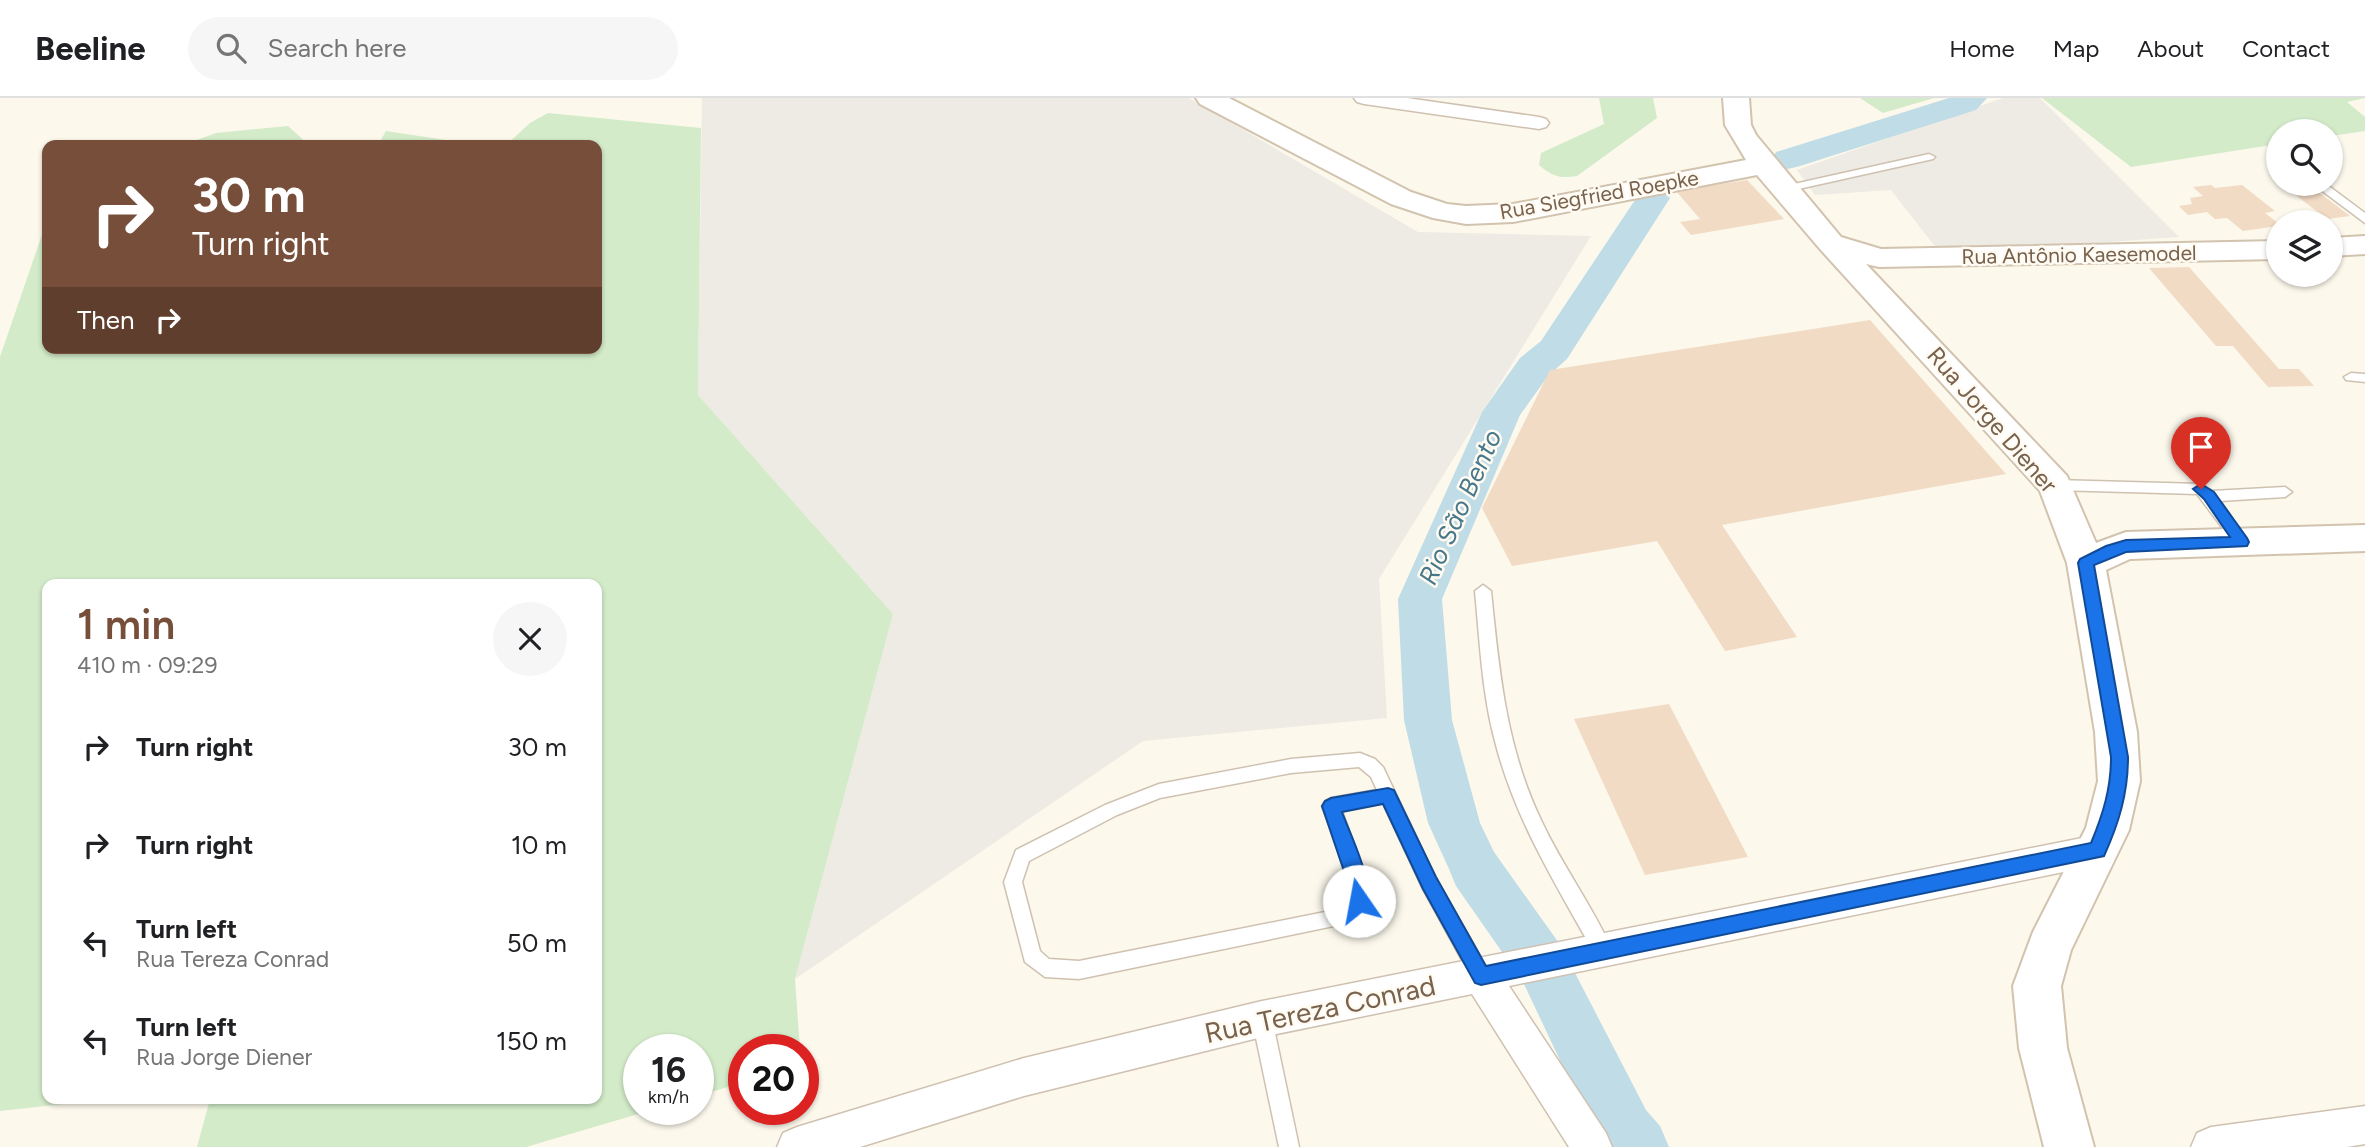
<!DOCTYPE html>
<html lang="en">
<head>
<meta charset="utf-8">
<style>
  body { margin:0; font-family:Figtree,sans-serif; background:#f6f6f6; color:#202124; height:100vh; display:flex; flex-direction:column; font-size:26px; white-space:nowrap }
  * { box-sizing:border-box; margin:0 }
  p { font-size:23px; color:#757577 }
  .icon { flex:none; width:38px; height:38px; fill:none; stroke:currentColor; stroke-width:2; stroke-linecap:round; stroke-linejoin:round }
  .map { position:relative; flex:1; overflow:hidden }
  .drawer { position:absolute; left:42px; top:481px; width:560px; height:525px; display:flex; flex-direction:column; background:#fff; border-radius:14px; box-shadow:0 2px 5px #0004 }
  .drawer>* { flex:none }
  .guide { position:absolute; left:42px; top:42px; width:560px; height:214px; border-radius:14px; box-shadow:0 2px 5px #0004; background:#774e3a; color:#fff; overflow:hidden }
  .buttons { position:absolute; left:2266px; top:21px; display:grid; gap:14px }
  .buttons a { display:grid; place-items:center; width:77px; height:77px; border-radius:50%; background:#fff; box-shadow:0 2px 5px #0004; font-size:35px }
  .speed { position:absolute; left:623px; top:936px; display:flex; gap:14px; font-size:35px; font-weight:700; text-align:center }
  .speed>* { display:grid; place-content:center; width:91px; height:91px; border-radius:50%; background:#fff; box-shadow:0 2px 5px #0004; line-height:1 }
  .speed small { font-size:18px; font-weight:400 }
  .speed .limit { border:10px solid #d22; background:#fff; color:#111 }
  .pin { position:absolute; display:grid; place-items:center; width:60px; height:60px; color:#fff; margin:-72px -30px; border-radius:50% 50% 50% 0; rotate:-45deg; box-shadow:0 0 7px #0007 }
  .pin .icon { rotate:45deg }
  .me { position:absolute; width:77px; margin:-38px; rotate:348deg; stroke-linejoin:round; filter:drop-shadow(0 0 5px #0008) }
  .turn { display:flex; align-items:center; gap:24px; height:147px; padding:0 35px; font-size:32px }
  .turn .icon { width:91px; height:91px; stroke-width:2.5 }
  .turn b { display:block; font-size:49px; line-height:60px }
  .then { display:flex; align-items:center; height:66px; padding:0 35px; background:#0003; gap:14px; font-size:26px }
  .round { display:grid; place-items:center; flex:none; width:74px; height:74px; border-radius:37px; background:#f6f6f6 }
  .summary { display:flex; align-items:center; justify-content:space-between; height:119px; padding:0 35px }
  h1 { font-size:42px; font-weight:600; line-height:52px; color:#774e3a }
  ul { padding:0; list-style:none }
  li { display:flex; align-items:center; gap:21px; height:98px; padding:0 35px }
  li div { flex:1 }
  li b { display:block; font-size:26px }
  li em { font-style:normal }
  header { display:flex; align-items:center; gap:42px; box-sizing:border-box; height:98px; padding:0 35px; background:#fff; border-bottom:2px solid #e0e0e0 }
  header strong { font-size:33px }
  nav { display:flex; gap:38px; margin-inline-start:auto; font-size:24px }
  .search { width:490px; height:63px; background:#f6f6f6; display:flex; align-items:center; gap:18px; box-sizing:border-box; padding:0 24px; border-radius:38px; color:#757577; font-size:26px }
  .map>svg:first-child { display:block }
  .industrial { fill:#eeeae4 }
  .green { fill:#d3ebc9 }
  .lines { fill:none; stroke-linecap:round; stroke-linejoin:round }
  .river { fill:#c0dce6; fill-rule:evenodd }
  .building { fill:#f1dbc4 }
  .lane-casing { stroke:#cfc1b0; stroke-width:3 }
  .street-casing { stroke:#cfc1b0; stroke-width:3 }
  .secondary-casing { stroke:#d2c3ae; stroke-width:4 }
  .lane { fill:#fff; fill-rule:evenodd }
  .street { fill:#fff; fill-rule:evenodd }
  .secondary { fill:#fff; fill-rule:evenodd }
  .route { fill:#1a73e8; stroke:#114b97; stroke-width:2 }
  .labels { text-anchor:middle; stroke-width:5; stroke-linejoin:round; paint-order:stroke }
  .far-street-label { font-size:21px; fill:#78624e; stroke:#fffbf2 }
  .street-label { font-size:24px; fill:#78624e; stroke:#fffbf2 }
  .water-label { font-size:26px; font-style:italic; fill:#47778b; stroke:#fffbf2 }
  .near-street-label { font-size:28px; fill:#78624e; stroke:#fffbf2 }
</style>
</head>
<body>
<header>
<strong>Beeline</strong>
<div class="search"><svg class="icon" aria-label="search" viewBox="0 0 24 24"><circle cx="10" cy="10" r="6"/><path d="M15 15l6 6"/></svg>Search here</div>
<nav><a>Home</a><a>Map</a><a>About</a><a>Contact</a></nav>
</header>
<div class="map">
<svg width="2365" height="1049" viewBox="0 0 2365 1049">
  <rect width="100%" height="100%" fill="#fcf8ec"/>
  <g class="industrial">
    <path d="M702,0H1189L1418,134L1591,138L1379,481L1387,620L1143,643L795,881L893,516L698,297Z"/>
    <path d="M2003,0H2040L2179,139L1941,156L1891,92L1815,97L1797,72Z"/>
  </g>
  <g class="green">
    <path d="M1599,0H1653L1657,20L1577,78C1560,81 1552,78 1539,67L1541,55L1604,26Z"/>
    <path d="M1860,0H1934L1883,15Z"/>
    <path d="M2042,0H2365L2347,4L2365,19V33L2331,38V33H2278V46L2131,69Z"/>
    <path d="M548,15L701,30L698,297L893,516L795,881L800,952H744V984L698,998V952H639V1012H652L526,1049H197L210,1001H597V486H47V1001H109L0,1013V259L47,122V250H597V47H506L530,25Z"/>
    <path d="M288,28L309,47H183L216,35Z"/>
    <path d="M386,33L479,47H378Z"/>
  </g>
  <g class="lines">
    <g class="river">
      <path d="M1949,0H1987L1976,12L1800,68L1788,71L1776,68L1772,61L1776,54Z"/>
      <path d="M1653,90L1665,93L1670,100L1567,261L1548,278L1520,317L1442,501L1452,622L1480,725L1494,754L1561,848L1646,1012L1660,1028L1669,1049H1601L1523,884L1456,788L1449,771L1428,725L1404,622L1398,501L1482,314L1520,260L1541,243L1641,93Z"/>
    </g>
  </g>
  <g class="building">
    <path d="M1747,82L1784,121L1691,137L1680,124L1700,121L1676,93Z"/>
    <path d="M2281,86H2308L2350,118L2327,121Z"/>
    <path d="M2211,87L2215,90L2242,87L2275,113L2265,115L2278,125V128L2243,133L2227,120L2215,121L2207,114L2188,117L2179,108L2192,106L2190,100L2203,98L2193,89Z"/>
    <path d="M2189,169L2279,271H2299L2314,288L2268,289L2233,248H2216L2149,170Z"/>
    <path d="M1870,222L2006,376L1722,427L1797,539L1725,553L1657,443L1512,468L1482,410L1550,272Z"/>
    <path d="M1669,606L1748,759L1645,777L1574,621Z"/>
  </g>
  <g class="lines">
    <g class="lane-casing">
      <g id="lane">
        <path d="M1929,56L1935,59L1933,61L1785,94L1779,91L1785,88Z"/>
        <path d="M2313,86H2326L2365,115V125Z"/>
        <path d="M2351,275L2365,276V284L2346,282L2344,279Z"/>
        <path d="M2055,382L2201,386L2212,393L2285,389L2292,394L2285,399L2220,403L2248,444L2241,450L2236,448L2197,396L2055,392L2048,387Z"/>
        <path d="M1483,487L1491,493C1499,573 1506,649 1541,722C1562,768 1593,808 1613,854L1611,860L1604,863L1597,860C1559,792 1516,724 1496,647C1482,597 1480,545 1475,493Z"/>
        <path d="M1360,655L1375,661L1383,669L1435,779L1488,872L1491,878L1488,884L1481,887L1474,884L1423,791L1383,705L1342,713L1368,787V803L1358,823L1079,881L1045,879L1025,864L1004,784L1016,752L1105,707L1159,686L1291,661ZM1359,669L1371,679L1377,692L1331,700L1325,703L1322,708C1331,733 1358,787 1345,810L1079,863L1049,861L1040,853L1022,784L1029,763L1117,717L1160,700L1291,675Z"/>
        <path d="M1262,912L1269,914L1272,921L1299,1049H1279L1252,921L1255,914Z"/>
      </g>
    </g>
    <g class="street-casing">
      <g id="street">
        <path d="M1354,0H1407L1539,19L1546,21L1549,25L1546,29L1539,31L1364,6L1357,4Z"/>
        <path d="M2097,737L2109,741L2114,752L2109,763L2097,767L1509,888L1606,1035L1612,1049H1569L1472,896L1262,939L1024,998L860,1049H777L783,1035L797,1029L1024,960L1262,903Z"/>
        <path d="M2365,1008V1046L2347,1049H2191L2197,1035L2211,1029Z"/>
      </g>
    </g>
    <g class="secondary-casing">
      <g id="secondary">
        <path d="M1196,0H1229L1411,94L1447,106L1466,108L1513,106L1746,62L1725,27L1723,0H1749L1751,27L1756,37L1841,139L1881,151L2278,143V161L1879,169L1866,166L2067,378L2096,445L2126,434L2365,427V453L2130,461L2106,472L2137,634L2140,683L2129,732L2071,852L2061,888L2067,950L2094,1049H2044L2019,950L2013,888L2033,834L2086,730L2098,683L2095,634L2067,465L2040,393L1820,151L1757,77L1513,124L1466,126L1433,120L1391,106L1200,6Z"/>
        <path d="M2365,138V156L2331,158V140Z"/>
      </g>
    </g>
    <use href="#lane" class="lane"/>
    <use href="#street" class="street"/>
    <use href="#secondary" class="secondary"/>
  </g>
  <path class="route" d="M2201,386L2214,394L2247,440L2249,444L2247,448L2126,454L2094,467L2128,659C2128,695 2119,725 2104,758L1481,887L1475,885L1423,791L1383,706L1342,714C1350,736 1376,788 1366,809L1359,811L1353,809L1349,788L1322,708L1325,703L1331,700L1388,690L1394,692L1436,779L1486,868L2091,745C2103,716 2111,691 2111,659L2078,465L2080,461L2106,448L2126,442L2230,439L2204,401L2193,391Z"/>
  <g class="labels">
    <g class="far-street-label">
      <text transform="translate(1599 97) rotate(-10)" y="7">Rua Siegfried Roepke</text>
      <text transform="translate(2079 157) rotate(-1)" y="7">Rua Antônio Kaesemodel</text>
    </g>
    <g class="street-label">
      <text transform="translate(1992 322) rotate(49)" y="8">Rua Jorge Diener</text>
    </g>
    <g class="water-label">
      <text transform="translate(1460 409) rotate(-66)" y="9">Rio São Bento</text>
    </g>
    <g class="near-street-label">
      <text transform="translate(1320 911) rotate(-12)" y="10">Rua Tereza Conrad</text>
    </g>
  </g>
</svg>
<div class="buttons">
<a><svg class="icon" aria-label="search" viewBox="0 0 24 24"><circle cx="10" cy="10" r="6"/><path d="M15 15l6 6"/></svg></a>
<a><svg class="icon" aria-label="layers" viewBox="0 0 24 24"><path d="M12 4l9 5-9 5-9-5zM3 14l9 5 9-5"/></svg></a>
</div>
<div class="speed"><div>16<small>km/h</small></div><div class="limit">20</div></div>
<div class="pin" style="left:2201px;top:391px;background:#d93025"><svg class="icon" aria-label="arrive" viewBox="0 0 24 24"><path d="M6 21V4h12l-3 4 3 4H6"/></svg></div>
<svg class="me" style="left:1359px;top:803px" viewBox="-20 -20 40 40"><circle r="19" fill="#fff"/><path d="M0-13L10 11 0 6-10 11z" fill="#1a73e8"/></svg>
<div class="guide">
<div class="turn"><svg class="icon" aria-label="right" viewBox="0 0 24 24"><path d="M7 20v-9h11M14 6l5 5-5 5"/></svg><div><b>30 m</b>Turn right</div></div>
<div class="then">Then<svg class="icon" aria-label="right" viewBox="0 0 24 24"><path d="M7 20v-9h11M14 6l5 5-5 5"/></svg></div>
</div>
<section class="drawer">
<div class="summary"><div><h1>1 min</h1><p>410 m · 09:29</p></div><a class="round"><svg class="icon" aria-label="close" viewBox="0 0 24 24"><path d="M6 6l12 12M18 6L6 18"/></svg></a></div>
<ul>
<li><svg class="icon" aria-label="right" viewBox="0 0 24 24"><path d="M7 20v-9h11M14 6l5 5-5 5"/></svg><div><b>Turn right</b></div><em>30 m</em></li>
<li><svg class="icon" aria-label="right" viewBox="0 0 24 24"><path d="M7 20v-9h11M14 6l5 5-5 5"/></svg><div><b>Turn right</b></div><em>10 m</em></li>
<li><svg class="icon" aria-label="left" viewBox="0 0 24 24"><path d="M17 20v-9H6M10 6l-5 5 5 5"/></svg><div><b>Turn left</b><p>Rua Tereza Conrad</p></div><em>50 m</em></li>
<li><svg class="icon" aria-label="left" viewBox="0 0 24 24"><path d="M17 20v-9H6M10 6l-5 5 5 5"/></svg><div><b>Turn left</b><p>Rua Jorge Diener</p></div><em>150 m</em></li>
</ul>
</section>
</div>
</body>
</html>
